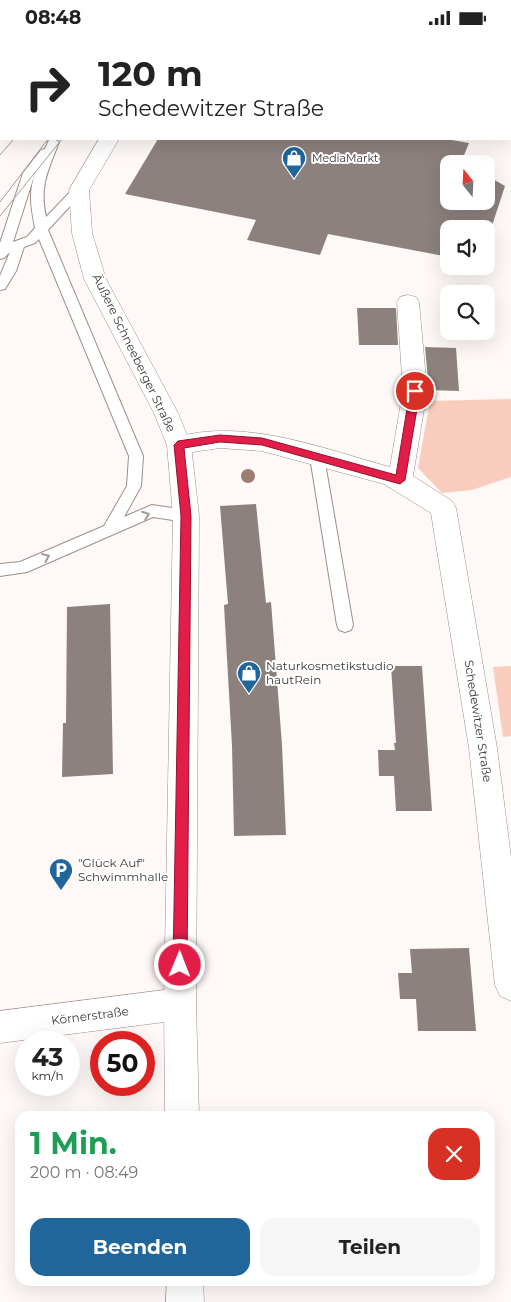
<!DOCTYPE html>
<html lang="de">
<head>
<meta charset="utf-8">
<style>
  body { margin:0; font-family:Montserrat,sans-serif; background:#f6f6f6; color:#222; height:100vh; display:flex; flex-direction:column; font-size:19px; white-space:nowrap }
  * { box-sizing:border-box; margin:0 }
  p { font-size:16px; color:#767676 }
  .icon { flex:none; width:28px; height:28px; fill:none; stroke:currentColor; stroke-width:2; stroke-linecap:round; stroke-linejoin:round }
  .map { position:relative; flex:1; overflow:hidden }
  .sheet { position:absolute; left:15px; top:1076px; width:480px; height:175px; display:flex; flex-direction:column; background:#fff; border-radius:15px; box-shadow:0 5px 20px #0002 }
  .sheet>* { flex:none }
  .hud { position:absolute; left:0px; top:0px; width:511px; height:105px; box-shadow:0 5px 20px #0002; background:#fff; color:#222; overflow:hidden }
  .needle { width:32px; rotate:342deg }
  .tools { position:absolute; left:440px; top:120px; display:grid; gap:10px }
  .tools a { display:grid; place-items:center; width:55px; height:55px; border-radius:10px; background:#fff; box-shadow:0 5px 20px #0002; font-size:25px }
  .speed { position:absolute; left:15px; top:996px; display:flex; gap:10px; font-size:25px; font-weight:700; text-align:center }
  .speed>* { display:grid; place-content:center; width:65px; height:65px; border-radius:50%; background:#fff; box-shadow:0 5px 20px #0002; line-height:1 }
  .speed small { font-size:12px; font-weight:400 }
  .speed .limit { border:8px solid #d22; background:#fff; color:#111 }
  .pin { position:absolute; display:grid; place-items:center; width:42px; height:42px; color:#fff; margin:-21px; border:2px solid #fff; border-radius:50%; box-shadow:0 1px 5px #0007 }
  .me { position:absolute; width:55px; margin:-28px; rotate:1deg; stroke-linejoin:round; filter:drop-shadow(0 0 4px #0008) }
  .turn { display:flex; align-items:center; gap:18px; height:105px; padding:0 15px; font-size:22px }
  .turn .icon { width:65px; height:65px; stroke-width:2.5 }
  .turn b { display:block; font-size:35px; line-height:42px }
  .round { display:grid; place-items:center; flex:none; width:52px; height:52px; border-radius:15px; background:#f6f6f6 }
  .head { display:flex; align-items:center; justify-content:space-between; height:85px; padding:0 15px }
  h1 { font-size:30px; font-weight:700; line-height:38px; color:#1e9e55 }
  .cta { display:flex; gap:10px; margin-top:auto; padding:10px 15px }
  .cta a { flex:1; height:58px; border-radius:15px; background:#20669a; color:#fff; font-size:20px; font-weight:700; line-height:58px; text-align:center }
  .cta a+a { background:#f6f6f6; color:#222 }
  .status { display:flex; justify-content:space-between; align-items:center; height:35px; padding:0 25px; background:#fff; direction:ltr }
  .status svg { height:14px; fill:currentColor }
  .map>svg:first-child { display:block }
  .green { fill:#f9cdbe }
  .building { fill:#8d817d }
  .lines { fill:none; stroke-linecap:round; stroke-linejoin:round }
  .service-casing { stroke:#9b8f8a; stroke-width:2 }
  .minor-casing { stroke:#9b8f8a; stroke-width:1 }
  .tertiary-casing { stroke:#9b8f8a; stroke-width:1 }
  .secondary-casing { stroke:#9b8f8a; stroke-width:1 }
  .primary-casing { stroke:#d8d7d7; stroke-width:1 }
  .service { fill:#fff; fill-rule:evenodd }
  .minor { fill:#fff; fill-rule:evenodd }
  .tertiary { fill:#fff; fill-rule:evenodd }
  .secondary { fill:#fff; fill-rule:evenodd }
  .primary { fill:#9ecef6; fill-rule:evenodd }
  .tram { stroke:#a19c9a; stroke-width:1 }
  .tree { fill:#9b7d72 }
  .oneway { stroke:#9e9c9a }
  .route { fill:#e11d48; stroke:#92132f }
  .labels { text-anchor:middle; stroke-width:4; stroke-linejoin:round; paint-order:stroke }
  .far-poi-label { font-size:11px; fill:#3d3836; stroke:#fff; text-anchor:start }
  .street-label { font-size:12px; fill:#3d3836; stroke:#fff }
  .poi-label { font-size:12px; fill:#3d3836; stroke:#fff; text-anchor:start }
</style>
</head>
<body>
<div class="status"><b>08:48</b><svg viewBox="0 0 49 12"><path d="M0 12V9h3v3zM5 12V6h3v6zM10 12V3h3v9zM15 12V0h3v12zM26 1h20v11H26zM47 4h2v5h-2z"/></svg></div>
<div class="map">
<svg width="511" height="1267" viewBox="0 0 511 1267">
  <rect width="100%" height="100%" fill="#fef8f6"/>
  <g class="green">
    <path d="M511,364V442L472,455L442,458L418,433L430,366Z"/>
    <path d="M511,631V701L503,702L493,632Z"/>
  </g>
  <g class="building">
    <path d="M158,104H446L469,108L462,125L468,129H449V166H486V140L505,151L486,209V194H449V222L328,199L320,220L247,205L256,185L125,159Z"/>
    <path d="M357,273H396L398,310H359Z"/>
    <path d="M425,312L456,313L459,356L429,355Z"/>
    <path d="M256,469L266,568L271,567L282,710L286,800L234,801L232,711L224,570L228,569L220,471Z"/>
    <path d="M110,569L113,739L62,742L63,688H66L67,572Z"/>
    <path d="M391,631H422L432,776H396L394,741H379L378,715H395L394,708H396Z"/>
    <path d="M469,913L476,996H418L416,964H400L398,938H412L410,914Z"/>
  </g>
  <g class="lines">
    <g class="service-casing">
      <g id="service">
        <path d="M54,104L59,107C48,136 39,151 46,182L75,152L79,151L85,155L48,195L143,421L141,451L124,482L152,470L186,475L191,477L193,481L191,485L186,487L153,482L27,537L0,541V529L20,527L104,491L127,451L129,421L39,204L35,208L24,212L16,236L5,254L0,255V241L10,217L4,223L0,224V208L23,138L41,115L45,114L49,105ZM36,136C28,158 31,171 35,193L27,202L13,207L35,138Z"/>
        <path d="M317,417L322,418L324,422L353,590L351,595L345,597L339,595L337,590L310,422L312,418Z"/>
      </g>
    </g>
    <g class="minor-casing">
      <g id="minor">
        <path d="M408,260L416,262L419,267L427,356L413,441L452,466L456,473L497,713L511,822V966L500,961L495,950L469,713L431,478L384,449L262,416L220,413L179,419L170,416L167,410L170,404C242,381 320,413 390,432L403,356L397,267L400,262Z"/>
        <path d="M180,953L192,957L196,969L192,981L180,985L0,1008V976Z"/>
      </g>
    </g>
    <g class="tertiary-casing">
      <path id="tertiary" d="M0,48L1,49V61L0,60Z"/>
    </g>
    <g class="secondary-casing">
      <g id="secondary">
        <path d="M99,104H119L89,155L92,198L106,244L178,378L191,410L199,481L196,969L199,1081H165L164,969L173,481L167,410L154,378L84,244L72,198L69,155Z"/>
        <path d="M167,1246H203L204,1267H166Z"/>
      </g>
    </g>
    <g class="primary-casing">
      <g id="primary">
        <path d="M466,0H485L486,1H467Z"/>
        <rect x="510" y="15" width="1" height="11"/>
      </g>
    </g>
    <use href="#service" class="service"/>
    <use href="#minor" class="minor"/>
    <use href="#tertiary" class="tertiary"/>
    <use href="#secondary" class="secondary"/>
    <use href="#primary" class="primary"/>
    <g class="tram">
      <path d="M134,1L136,0"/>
      <path d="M0,103L1,101"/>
      <path d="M0,120L14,104"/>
      <path d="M0,167L48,104"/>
      <path d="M0,181L62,104"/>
    </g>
  </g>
  <circle class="tree" cx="248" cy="441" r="7"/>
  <defs><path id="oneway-chevron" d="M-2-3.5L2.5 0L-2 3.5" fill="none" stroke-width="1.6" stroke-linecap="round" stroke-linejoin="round" transform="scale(1.25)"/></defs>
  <g class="oneway">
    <use href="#oneway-chevron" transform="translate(146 480) rotate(-20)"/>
    <use href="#oneway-chevron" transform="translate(46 522) rotate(-24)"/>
  </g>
  <path class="route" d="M415,353L420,356L405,445L400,449L262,410L220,407L184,413L191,481L187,930L185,935L180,937L175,935L173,930L181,481L174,410L178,406L220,400L262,403L396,440L410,356Z"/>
  <defs>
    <g id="shop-pin" transform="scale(1.25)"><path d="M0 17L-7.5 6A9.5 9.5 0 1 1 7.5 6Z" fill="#20669a" stroke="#fff"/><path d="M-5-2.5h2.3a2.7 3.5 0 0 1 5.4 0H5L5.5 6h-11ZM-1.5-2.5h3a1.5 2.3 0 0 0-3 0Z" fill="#fff"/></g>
    <g id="parking-pin" transform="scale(1.25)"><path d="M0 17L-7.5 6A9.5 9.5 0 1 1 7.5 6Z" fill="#20669a" stroke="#fff"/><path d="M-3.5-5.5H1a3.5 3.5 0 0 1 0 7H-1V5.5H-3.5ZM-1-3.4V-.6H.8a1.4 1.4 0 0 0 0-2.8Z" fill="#fff"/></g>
  </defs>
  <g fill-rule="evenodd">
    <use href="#shop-pin" x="294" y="123"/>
    <use href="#shop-pin" x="249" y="638"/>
    <use href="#parking-pin" x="61" y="835"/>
  </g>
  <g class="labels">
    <g class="far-poi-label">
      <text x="312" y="127">MediaMarkt</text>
    </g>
    <g class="street-label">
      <text transform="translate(134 318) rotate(64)" y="4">Äußere Schneeberger Straße</text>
      <text transform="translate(478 686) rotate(81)" y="4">Schedewitzer Straße</text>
      <text transform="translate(90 981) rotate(-7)" y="4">Körnerstraße</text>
    </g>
    <g class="poi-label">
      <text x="266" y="635">Naturkosmetikstudio<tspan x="266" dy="14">hautRein</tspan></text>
      <text x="78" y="832">"Glück Auf"<tspan x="78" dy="14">Schwimmhalle</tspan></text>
    </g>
  </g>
</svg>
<div class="tools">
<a><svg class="needle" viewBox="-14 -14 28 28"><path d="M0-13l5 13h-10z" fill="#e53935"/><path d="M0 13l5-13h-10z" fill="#767676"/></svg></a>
<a><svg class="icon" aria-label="sound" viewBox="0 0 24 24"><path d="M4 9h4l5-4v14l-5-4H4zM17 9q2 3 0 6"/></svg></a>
<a><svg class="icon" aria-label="search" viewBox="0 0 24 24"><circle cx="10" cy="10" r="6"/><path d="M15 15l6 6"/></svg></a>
</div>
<div class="speed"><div>43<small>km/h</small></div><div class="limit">50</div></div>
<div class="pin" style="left:415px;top:356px;background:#d93025"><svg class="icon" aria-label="arrive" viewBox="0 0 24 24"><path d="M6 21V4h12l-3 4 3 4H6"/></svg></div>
<svg class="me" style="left:180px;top:930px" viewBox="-20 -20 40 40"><circle r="17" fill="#e11d48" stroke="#fff" stroke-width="3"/><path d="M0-11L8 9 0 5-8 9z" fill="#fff"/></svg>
<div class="hud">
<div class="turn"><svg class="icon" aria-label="right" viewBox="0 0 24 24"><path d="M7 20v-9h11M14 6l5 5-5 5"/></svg><div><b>120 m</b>Schedewitzer Straße</div></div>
</div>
<section class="sheet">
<div class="head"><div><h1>1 Min.</h1><p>200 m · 08:49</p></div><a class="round" style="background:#d93025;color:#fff"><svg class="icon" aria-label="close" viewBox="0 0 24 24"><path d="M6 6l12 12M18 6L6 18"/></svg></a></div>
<div class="cta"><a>Beenden</a><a>Teilen</a></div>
</section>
</div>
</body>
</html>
